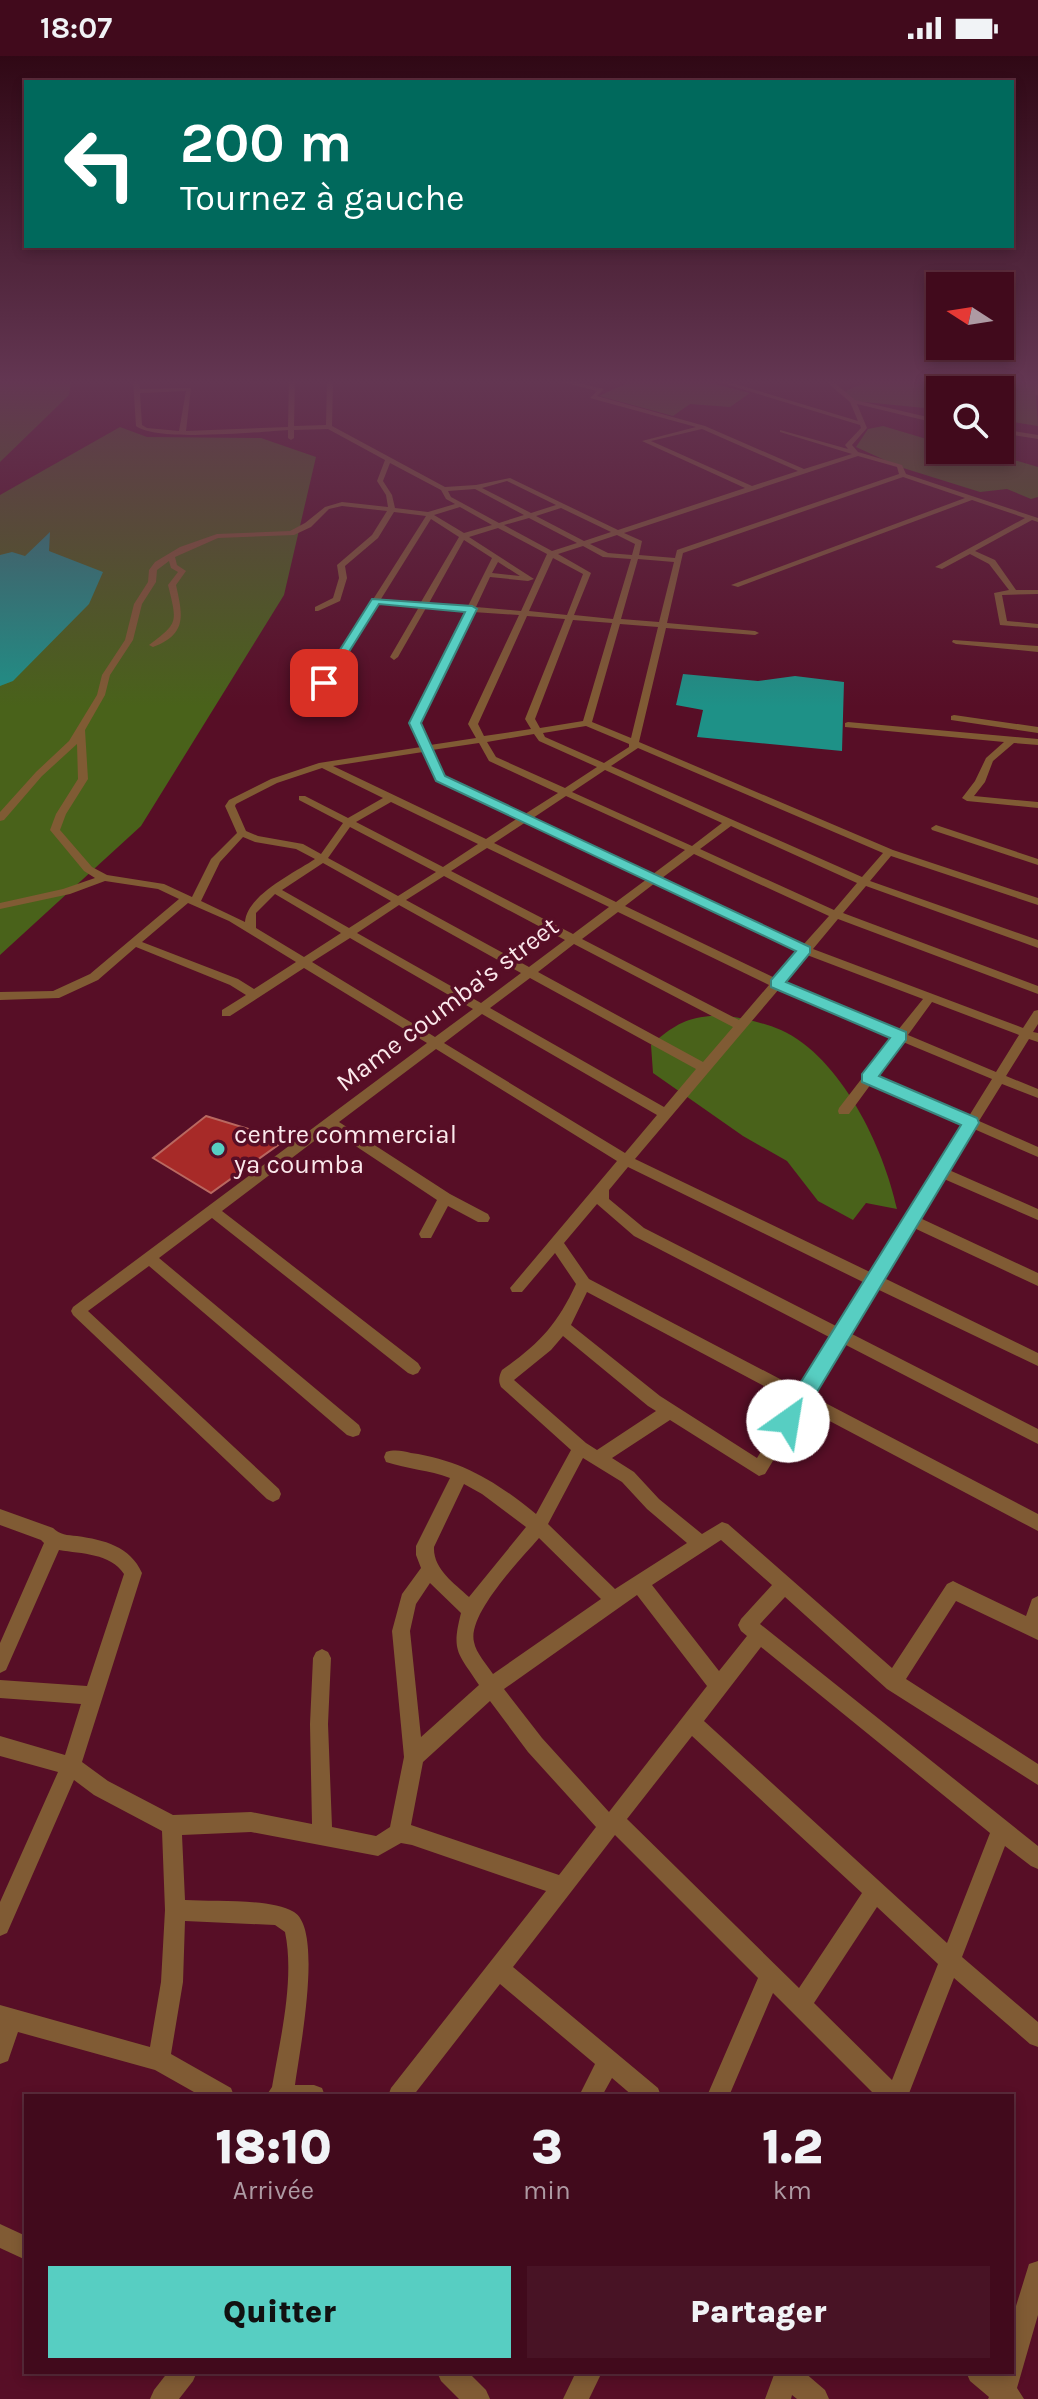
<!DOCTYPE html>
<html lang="fr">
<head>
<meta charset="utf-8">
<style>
  body { margin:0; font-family:Karla,sans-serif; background:#481325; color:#f1f3f6; height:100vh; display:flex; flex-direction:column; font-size:30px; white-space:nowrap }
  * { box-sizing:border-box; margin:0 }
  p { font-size:26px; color:#ae9aa3 }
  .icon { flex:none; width:44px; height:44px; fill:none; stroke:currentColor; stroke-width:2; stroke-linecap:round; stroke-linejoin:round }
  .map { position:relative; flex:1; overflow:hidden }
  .side { position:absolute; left:24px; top:2038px; width:990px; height:280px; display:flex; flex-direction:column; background:#410a1c; border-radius:0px; box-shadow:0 4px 12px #0003,0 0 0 2px #5a2b3b }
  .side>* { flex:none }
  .guide { position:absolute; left:24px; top:24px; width:990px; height:168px; border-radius:0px; box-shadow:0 4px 12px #0003,0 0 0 2px #5a2b3b; background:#00695c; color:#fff; overflow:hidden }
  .needle { width:52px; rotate:282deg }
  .fabs { position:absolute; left:926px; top:216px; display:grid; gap:16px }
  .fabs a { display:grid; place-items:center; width:88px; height:88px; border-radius:0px; background:#410a1c; box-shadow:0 4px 12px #0003,0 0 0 2px #5a2b3b; font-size:40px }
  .pin { position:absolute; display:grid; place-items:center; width:68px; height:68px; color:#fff; margin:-34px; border-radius:16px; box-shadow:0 4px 12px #0006 }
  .me { position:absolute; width:88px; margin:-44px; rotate:32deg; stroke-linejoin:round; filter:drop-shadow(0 0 6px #0008) }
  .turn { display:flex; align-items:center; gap:28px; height:168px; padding:0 24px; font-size:36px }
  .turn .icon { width:104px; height:104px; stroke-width:2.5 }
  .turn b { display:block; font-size:56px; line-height:68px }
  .eta { display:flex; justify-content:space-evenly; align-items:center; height:136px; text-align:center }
  .eta b { font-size:48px; font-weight:800; line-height:56px }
  .cta { display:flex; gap:16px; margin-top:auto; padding:16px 24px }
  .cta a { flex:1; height:92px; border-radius:0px; background:#57cec2; color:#111; font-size:32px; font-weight:800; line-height:92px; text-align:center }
  .cta a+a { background:#481325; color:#f1f3f6 }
  .status { display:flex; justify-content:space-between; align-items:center; height:56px; padding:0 40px; background:#410a1c; direction:ltr }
  .status svg { height:22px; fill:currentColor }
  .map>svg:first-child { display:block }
  .green { fill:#49621a }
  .water { fill:#1e9187 }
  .building { fill:#a72a28; stroke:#b96860; stroke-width:2 }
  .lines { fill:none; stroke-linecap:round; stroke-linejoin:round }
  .street { fill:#805b34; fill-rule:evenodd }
  .route { fill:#57cec2; stroke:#39867e; stroke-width:2 }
  .poi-dot { fill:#57cec2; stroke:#570e26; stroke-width:3 }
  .labels { text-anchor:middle; stroke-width:7; stroke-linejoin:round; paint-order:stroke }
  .street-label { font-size:26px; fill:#fbe8eb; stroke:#570e26 }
  .poi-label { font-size:26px; fill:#fbe8eb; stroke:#570e26; text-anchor:start }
</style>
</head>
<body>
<div class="status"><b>18:07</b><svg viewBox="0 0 49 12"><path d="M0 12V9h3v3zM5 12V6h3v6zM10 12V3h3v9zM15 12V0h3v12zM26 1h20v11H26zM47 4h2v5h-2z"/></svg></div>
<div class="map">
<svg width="1038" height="2343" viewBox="0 0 1038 2343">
  <rect width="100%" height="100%" fill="#570e26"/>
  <g class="green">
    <path d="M0,323H72L69,339L0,406Z"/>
    <path d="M623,323H695L750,337L730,351L690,348L673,360L599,340L627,327Z"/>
    <path d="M874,323L924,327L928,323H1035L1038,370L1000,364V334H940V360L935,353L853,345L843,336Z"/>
    <path d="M883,370L940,387V394H959L1003,408L1014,404L1038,411V441L1031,443L1007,433L980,436L900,411L856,391L868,373Z"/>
    <path d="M120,371L147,381L261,382L316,401L284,539L141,770L0,899V439Z"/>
    <path d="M721,959C742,962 762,966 781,974C841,1001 884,1092 897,1153L866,1147L853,1164L818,1145L787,1105L743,1080L653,1017L651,989C676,967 688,961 721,959Z"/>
  </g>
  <g class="water">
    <path d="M50,476L49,495L103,516L89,548L13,625L0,630V499L12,496L25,500Z"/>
    <path d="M683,618L758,625L795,620L844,626L842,695L697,681L703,654L676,649Z"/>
  </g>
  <path class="building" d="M206,1060L285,1084L211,1137L153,1102Z"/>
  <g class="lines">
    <g class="street">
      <path d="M133,323H139L140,333L191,332L186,375L288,371L289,323H295L294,370L326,369L327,323H333L332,370L445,431L476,429L510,422L618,474L745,432L642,385L696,371L590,342L597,335L550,323H562L604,333L597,340L705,370L804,413L852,398L780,376V374L848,393L845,389L861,372L860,369L709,323H719L858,365L850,346L823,323H830L855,344L940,364V368L857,348L867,372L852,389L858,396L902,409L906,418L1038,462V466L1032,464L975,495L995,504L1016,534H1038V538L1002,539L1007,565L1038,568V572L1000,569L994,537L1009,534L989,508L970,498L942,513L935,511L1025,462L972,444L738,531L731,529L965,442L903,421L683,497L667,567L755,575L759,577L755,579L666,572L639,686L893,794L1038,842V849L891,800L870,825L1038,884V892L866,830L843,857L1038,930V938L838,863L813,893L1023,972L1034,955L1038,954V968L1033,976L1038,977V986L1029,983L1006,1020L1038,1033V1042L1002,1028L979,1065L1038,1091V1101L974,1073L949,1114L1038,1153V1164L944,1123L920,1162L1038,1217V1230L914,1172L884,1222L1038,1297V1310L877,1233L850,1277L1038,1373V1388L844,1288L812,1340L1038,1458V1475L805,1352L765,1418L759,1420L670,1364L612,1402L634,1416L659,1443L702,1478L722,1466L728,1468L892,1612L947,1528L953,1525L959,1528L1026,1560L1032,1543L1038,1540V1584L956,1545L906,1623L1038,1708V1729L887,1633L785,1541L760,1568L1038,1790V1813L1031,1810L1005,1790L962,1901L1038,1966V1991L1030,1988L954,1922L908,2040H876L773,1937L729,2040H707L758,1922L615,1779L513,1911L658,2032L661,2040H633L612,2022L602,2040H579L595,2008L500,1928L413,2040H388L391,2032L546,1835L412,1789L401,1787L378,1800L251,1776L182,1779L185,1844C214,1846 270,1842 294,1856C324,1874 299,1997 295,2029H314L322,2032L325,2040H266L272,2031C280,1984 295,1923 285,1876L275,1869L185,1865L183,1926L171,1998L231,2032L234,2040H201L155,2014L18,1976L8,2005L0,2008V1949L150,1991L161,1926L165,1854L162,1775L94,1739L74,1724L7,1877L0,1880V1846L58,1716L0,1700V1680L65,1699L81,1648L0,1642V1624L87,1630L124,1518C110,1497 82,1498 59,1494L6,1614L0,1617V1587L44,1487L41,1484L0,1469V1453L53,1472C60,1479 67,1479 77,1480C104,1484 130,1490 142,1517L82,1706L108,1725L173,1759L251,1756L312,1768L310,1668L313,1602L316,1596L322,1593L328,1596L331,1602L328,1668L332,1771L376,1780L390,1771L404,1701L392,1575L402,1538L421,1512L416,1499V1490L450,1422C429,1414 407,1413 386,1406L384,1401L386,1396C395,1393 403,1395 411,1397C461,1404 497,1426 536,1458L571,1394L501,1331C498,1325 499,1320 502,1314C539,1288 557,1269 576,1228L555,1197L522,1236H512L510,1232L617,1105L436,993L339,1066L450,1138L488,1158L490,1162L488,1166H478L448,1150L431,1182H421L419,1178L437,1144L330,1073L222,1155L418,1307L421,1312L418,1317L413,1319L408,1317L212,1162L159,1202L359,1369L361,1374L359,1379L353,1381L347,1379L149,1210L88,1255L279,1433L281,1438L279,1443L273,1446L267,1443L73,1259L71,1255L73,1251L427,987L304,912L230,960H222V954L246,939L230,929L136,891L98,924L59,942L0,944V936L53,935L90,918L179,843L158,833L105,825L70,838L0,853V847L63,833L95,822L84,815L50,774L56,758L78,723L77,688L42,720L4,764L0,765V756L36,716L69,685L97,639L102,619L125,584L134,548L148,526L149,514L155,506L180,491L217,478L290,475L305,467L325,451L342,446L388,451L386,439L377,425L385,404L328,373L294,374V382L291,384L288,382V374C258,376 156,386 136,370ZM186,335L179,375L147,372L142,369L140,337ZM702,373L798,415L752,430L651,385ZM858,400L897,411L899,418L677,494L675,502L639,499L642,485L624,477ZM390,407L441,434L446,443L455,448L428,456L395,452L392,439L383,425ZM507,425L556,449L531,457L482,432ZM475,433L524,459L499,467L451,441L448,435ZM342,450L387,455L372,479L337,509L339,522L333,542L315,551V555H318L340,545L347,522L345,510L378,482L394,456L426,460L320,627L321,629H327L378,548L419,551L390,601L394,604L398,601L426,552L466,555L410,667L421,691L319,707L271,723L229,744L225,750L237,777L211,803L192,841L164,828L107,819L92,811L60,774L66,758L88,723L85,674L105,639L110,619L133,584L142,548L156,526L157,514L169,505L171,512L178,516L168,529C177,566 179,567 149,589L153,591C187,578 183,560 176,529L186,515L177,509L175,501L218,482L294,479L311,471L329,453ZM460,451L492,469L464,477L434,459ZM561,452L611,476L584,485L536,460ZM529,462L577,487L552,495L504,469ZM431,463L459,481L421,546L381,543ZM498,472L547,498L521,555L476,551L490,521L528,525L534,523L469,481ZM617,479L635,488L632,499L608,497L590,488ZM464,484L492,502L468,550L429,547ZM583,490L603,501L631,503L613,563L574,559L591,517L558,498ZM553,502L583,518L567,559L529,555ZM638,503L674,506L659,566L621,563ZM498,506L520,520L492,517ZM473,556L519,559L468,668L476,682L430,689L420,667ZM527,560L565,563L525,663L531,673L484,680L478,668ZM573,564L612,567L583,665L540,672L535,663ZM620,568L658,571L631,682L592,666ZM586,670L629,688V691L604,707L545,681L543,677ZM534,678L539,685L597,711L565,732L496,701L487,686ZM479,687L489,705L558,737L525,758L444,720L432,694ZM638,692L883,797L862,821L611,710ZM423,696L437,724L518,762L486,783L333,710ZM322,712L383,742L348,762L305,740H299V744L343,767L321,798L303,788L258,780L246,775L235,750L236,748L277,727ZM605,714L722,767L692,790L572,736ZM566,740L685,794L653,818L533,762ZM391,746L478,788L443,811L356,766ZM526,766L647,823L616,846L494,787ZM731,770L857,827L834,854L700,793ZM350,771L436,816L398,840L328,802ZM243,781L255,786L296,793L315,803C294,817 247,839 245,866L201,845L220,806ZM487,792L609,851L573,878L451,815ZM694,798L829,860L803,889L662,822ZM323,807L391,845L349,872L282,834ZM444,820L565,884L529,911L406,844ZM655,827L798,895L775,922L625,850ZM275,838L341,877L304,901L256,872V857ZM188,847L229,865L296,906L254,933L238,923L142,886ZM399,849L521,917L481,947L357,877ZM618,856L769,929L739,964L582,883ZM350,882L473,953L435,981L312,906ZM574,888L733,971L703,1006L538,916ZM807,899L923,943L898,974L784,927ZM530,922L696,1013L664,1051L490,952ZM779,933L893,982L839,1052L838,1055L839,1058H849L871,1028L963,1069L872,1217L635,1103ZM932,946L1019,979L996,1016L908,979ZM482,958L657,1059L625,1097L444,987ZM903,986L992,1023L969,1060L877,1021ZM628,1111L865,1227L838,1271L644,1172L609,1143V1134ZM597,1148L634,1180L831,1282L799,1333L589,1223L564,1187ZM587,1236L792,1345L757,1402L660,1340L571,1269ZM563,1280L648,1350L656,1355L597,1394L586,1387L514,1324L551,1294ZM583,1402L622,1426L647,1453L687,1487L615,1533L548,1468ZM464,1428L482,1438L526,1471L469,1541C454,1527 433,1513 434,1491ZM539,1482L601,1543L493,1618C487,1609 476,1597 474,1586C467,1558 521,1503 539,1482ZM721,1484L772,1529L741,1563L738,1569L741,1575L747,1580L719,1615L652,1529ZM430,1527L461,1557C451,1596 458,1597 479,1629L421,1681L410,1575L416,1548ZM637,1539L707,1630L609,1756L542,1682L504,1633ZM761,1591L990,1777L947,1887L704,1665ZM490,1645L528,1696L596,1771L559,1819L411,1769L423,1706ZM692,1680L862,1837L799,1932L627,1763ZM877,1851L938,1908L892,2024L814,1947Z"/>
      <path d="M1038,324V340L1035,338V326Z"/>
      <path d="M1000,373L1038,379V383L1000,377Z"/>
      <path d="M953,584L1038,590V596L956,588L952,586Z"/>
      <path d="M954,659L1038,671V677L951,664V660Z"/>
      <path d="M848,666L1038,683V689L1014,687L993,705L985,726L974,740L1038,746V752L967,745L962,742L975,725L986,702L1004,686L845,671V667Z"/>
      <path d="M936,769L1038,803V809L932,774L931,772Z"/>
      <path d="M0,2168L26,2180V2204L0,2192Z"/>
      <path d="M1038,2205V2259L1017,2332L1024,2343H988L989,2341L970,2325L966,2316H1012V2263L1029,2208Z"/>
      <path d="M168,2316H197L193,2325L179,2343H150L154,2334Z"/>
      <path d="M437,2316H468L486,2334L490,2343H459L441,2325Z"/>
      <path d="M576,2316H602L589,2343H563Z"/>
      <path d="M775,2316H804L825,2334L829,2343H797L792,2339L791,2343H765Z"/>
    </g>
  </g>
  <linearGradient id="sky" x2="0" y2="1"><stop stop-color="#300815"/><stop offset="0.5" stop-color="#633652"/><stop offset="1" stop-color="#633652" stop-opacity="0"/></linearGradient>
  <rect width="1038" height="651" fill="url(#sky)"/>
  <path class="route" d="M372,543L472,550L477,553L421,667L445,720L810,891V897L786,926L906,976V984L879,1020L977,1062L979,1067L796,1371L788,1374L781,1371L778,1365L781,1358L961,1069L862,1026V1018L890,982L771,931V924L796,895L436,725L409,667L465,556L379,548L328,629H320L319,627Z"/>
  <circle class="poi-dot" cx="218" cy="1093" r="8"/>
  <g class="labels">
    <g class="street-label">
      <text transform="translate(447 948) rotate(-37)" y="9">Mame coumba's street</text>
    </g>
    <g class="poi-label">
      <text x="234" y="1087">centre commercial<tspan x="234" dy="30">ya coumba</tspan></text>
    </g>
  </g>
</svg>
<div class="fabs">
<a><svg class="needle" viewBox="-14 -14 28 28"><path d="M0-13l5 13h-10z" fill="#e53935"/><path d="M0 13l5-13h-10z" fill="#ae9aa3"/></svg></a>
<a><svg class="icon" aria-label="search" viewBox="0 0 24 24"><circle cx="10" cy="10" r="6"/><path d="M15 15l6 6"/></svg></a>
</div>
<div class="pin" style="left:324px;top:627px;background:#d93025"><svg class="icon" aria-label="arrive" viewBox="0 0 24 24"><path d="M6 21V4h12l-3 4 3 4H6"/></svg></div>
<svg class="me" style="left:788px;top:1365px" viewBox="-20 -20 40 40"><circle r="19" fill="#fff"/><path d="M0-13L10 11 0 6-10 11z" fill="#57cec2"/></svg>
<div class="guide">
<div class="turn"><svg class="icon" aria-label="left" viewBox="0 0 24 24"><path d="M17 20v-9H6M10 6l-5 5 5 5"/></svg><div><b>200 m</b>Tournez à gauche</div></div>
</div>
<section class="side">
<div class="eta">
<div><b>18:10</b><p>Arrivée</p></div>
<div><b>3</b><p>min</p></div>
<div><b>1.2</b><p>km</p></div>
</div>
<div class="cta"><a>Quitter</a><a>Partager</a></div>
</section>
</div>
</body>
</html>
